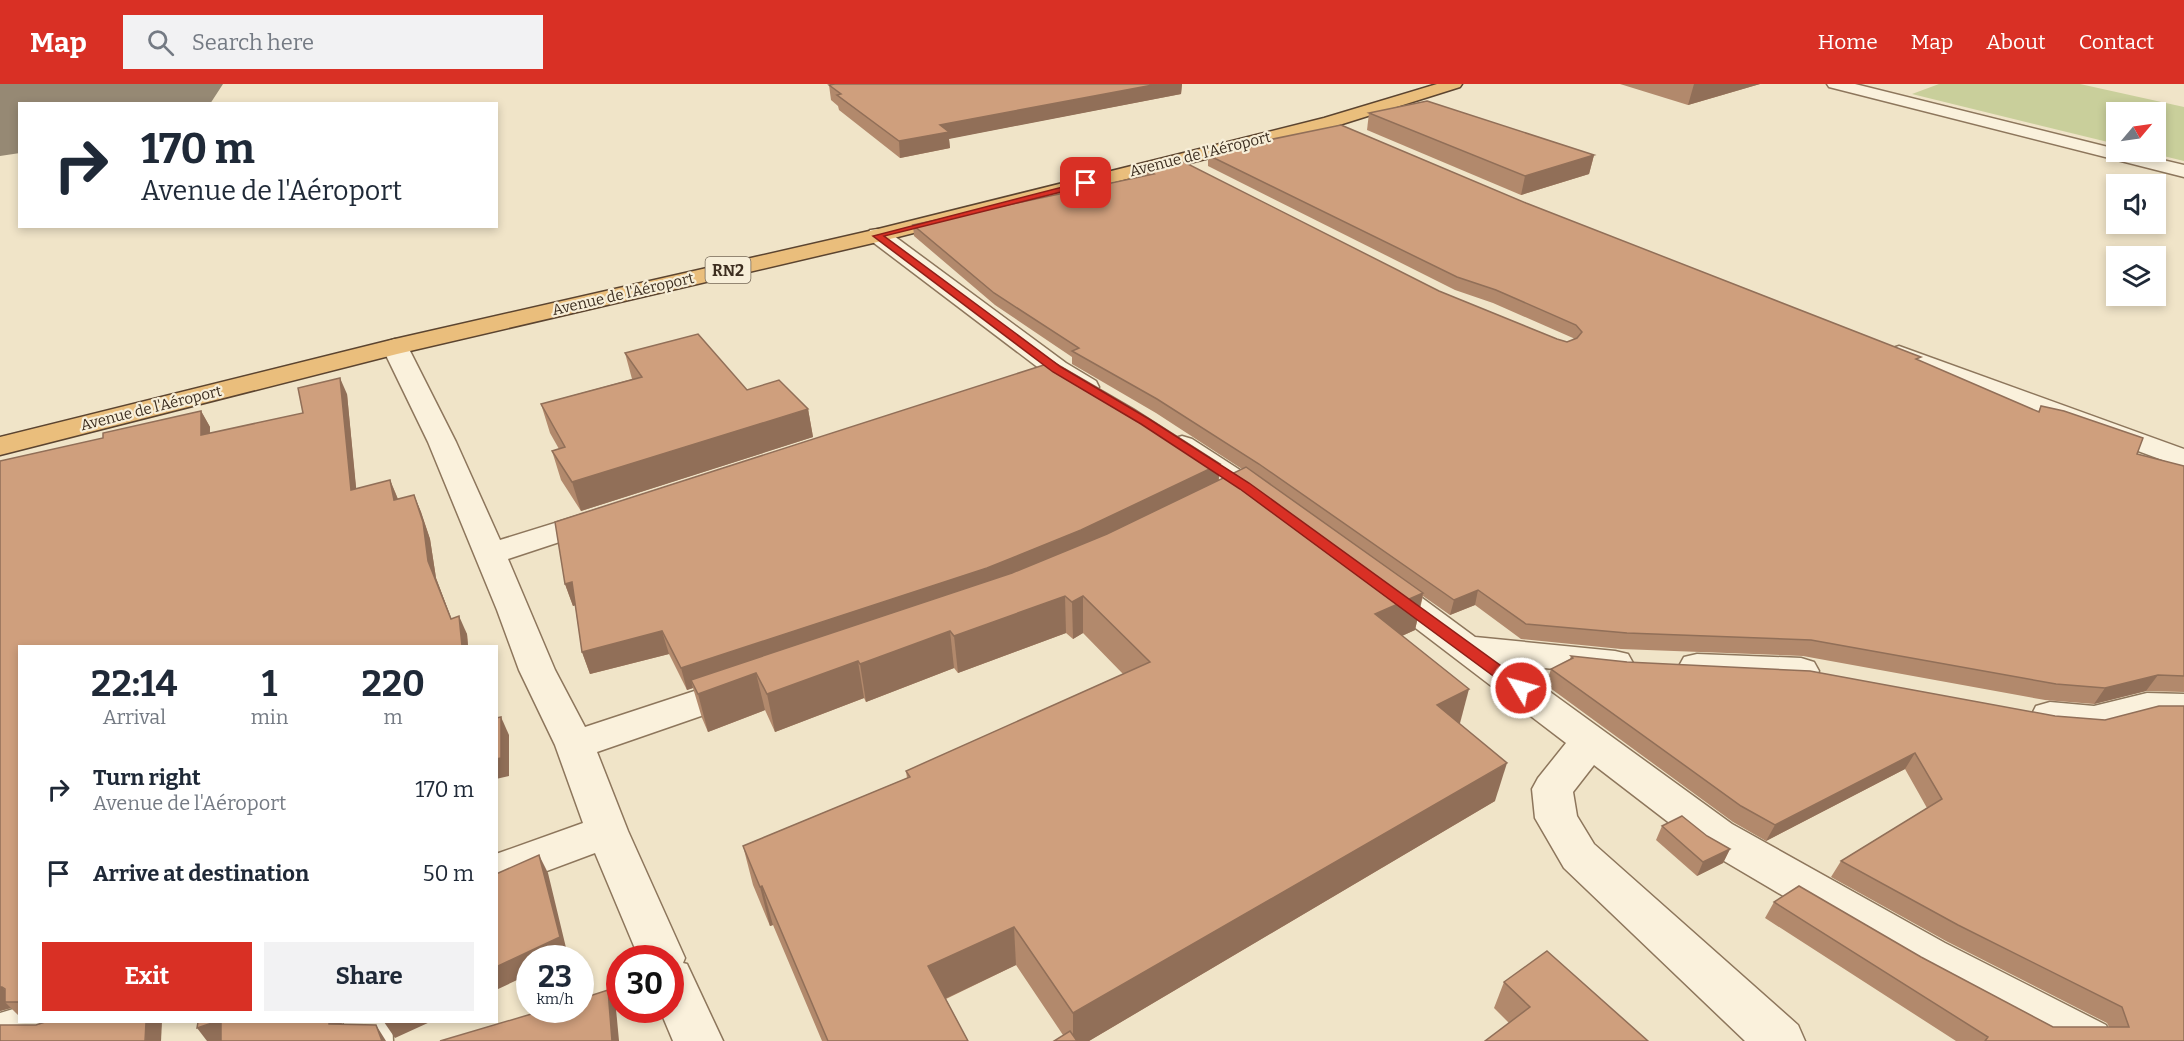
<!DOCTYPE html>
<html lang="en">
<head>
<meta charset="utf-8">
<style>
  body { margin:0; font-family:Bitter,serif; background:#f2f2f3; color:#1f2937; height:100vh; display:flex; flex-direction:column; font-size:22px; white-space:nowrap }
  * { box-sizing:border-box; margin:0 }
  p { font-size:20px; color:#747a83 }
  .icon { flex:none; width:33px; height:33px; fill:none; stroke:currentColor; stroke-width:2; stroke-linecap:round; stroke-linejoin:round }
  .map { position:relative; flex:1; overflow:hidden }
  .side { position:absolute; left:18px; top:561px; width:480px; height:378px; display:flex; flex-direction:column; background:#fff; border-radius:0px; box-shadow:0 3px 9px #0003 }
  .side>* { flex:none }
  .banner { position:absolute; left:18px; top:18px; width:480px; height:126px; border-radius:0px; box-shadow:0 3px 9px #0003; background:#fff; color:#1f2937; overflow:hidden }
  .needle { width:39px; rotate:61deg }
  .controls { position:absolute; left:2106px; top:18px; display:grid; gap:12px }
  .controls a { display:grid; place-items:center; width:60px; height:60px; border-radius:0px; background:#fff; box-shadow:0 3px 9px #0003; font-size:30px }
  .speed { position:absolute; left:516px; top:861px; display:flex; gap:12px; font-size:30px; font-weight:700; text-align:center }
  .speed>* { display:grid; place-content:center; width:78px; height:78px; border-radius:50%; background:#fff; box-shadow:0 3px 9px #0003; line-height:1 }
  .speed small { font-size:15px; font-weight:400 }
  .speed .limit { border:9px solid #d22; background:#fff; color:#111 }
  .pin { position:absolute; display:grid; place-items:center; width:51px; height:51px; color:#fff; margin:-26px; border-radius:12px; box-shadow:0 3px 9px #0006 }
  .me { position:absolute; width:66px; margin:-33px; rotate:307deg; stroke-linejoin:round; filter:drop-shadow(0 0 4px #0008) }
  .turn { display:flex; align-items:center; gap:21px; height:126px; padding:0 24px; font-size:27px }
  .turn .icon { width:78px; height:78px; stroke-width:2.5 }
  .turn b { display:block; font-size:42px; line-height:51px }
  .eta { display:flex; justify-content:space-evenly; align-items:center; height:102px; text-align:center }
  .eta b { font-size:36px; font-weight:700; line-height:42px }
  .action { display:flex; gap:12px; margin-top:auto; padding:12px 24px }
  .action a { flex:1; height:69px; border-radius:0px; background:#d93025; color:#fff; font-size:24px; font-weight:700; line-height:69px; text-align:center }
  .action a+a { background:#f2f2f3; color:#1f2937 }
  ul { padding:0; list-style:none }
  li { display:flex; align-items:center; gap:18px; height:84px; padding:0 24px }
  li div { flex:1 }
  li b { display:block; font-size:22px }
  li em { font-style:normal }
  header { display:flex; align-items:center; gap:36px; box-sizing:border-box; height:84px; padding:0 30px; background:#d93025; color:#fff }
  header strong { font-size:28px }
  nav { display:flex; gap:33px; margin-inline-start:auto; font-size:21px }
  .search { width:420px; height:54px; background:#f2f2f3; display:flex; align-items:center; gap:15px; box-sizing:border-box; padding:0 21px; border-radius:0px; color:#747a83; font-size:22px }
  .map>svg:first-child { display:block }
  .green { fill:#c9cf9b }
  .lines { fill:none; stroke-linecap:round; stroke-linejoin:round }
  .runway { fill:#968974; fill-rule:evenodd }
  .minor-casing { stroke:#8d765c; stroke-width:3 }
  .trunk-casing { stroke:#5b4430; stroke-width:3 }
  .minor { fill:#faf1dc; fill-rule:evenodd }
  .trunk { fill:#eabe7c; fill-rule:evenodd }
  .wall { fill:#b2896c }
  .shaded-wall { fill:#916f58 }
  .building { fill:#cf9f7d; stroke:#916f58; stroke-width:1.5 }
  .route { fill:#d93025; stroke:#8d1f18; stroke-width:1.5 }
  .labels { text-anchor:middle; stroke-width:4.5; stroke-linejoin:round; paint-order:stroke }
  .far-street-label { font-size:15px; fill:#3d2e20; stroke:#f7eed8 }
  .shield { fill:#f7eed8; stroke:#756857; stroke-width:1.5 }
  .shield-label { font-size:16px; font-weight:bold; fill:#3d2e20 }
</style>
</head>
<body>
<header>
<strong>Map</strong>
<div class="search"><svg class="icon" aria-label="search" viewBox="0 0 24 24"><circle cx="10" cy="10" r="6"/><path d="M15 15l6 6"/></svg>Search here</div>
<nav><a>Home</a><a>Map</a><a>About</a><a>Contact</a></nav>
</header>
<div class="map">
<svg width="2184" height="957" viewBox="0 0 2184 957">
  <rect width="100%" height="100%" fill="#f0e4c8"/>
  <path class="green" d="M1939,0H2080L2184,23V77L2147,68H2156V28H2116V60L1912,10Z"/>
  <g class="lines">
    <path class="runway" d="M0,0H223L210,20H20V69L0,72Z"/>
    <g class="minor-casing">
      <g id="minor">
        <path d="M1827,0H1855L2116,65V68H2129L2184,81V93L1829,3Z"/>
        <path d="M878,145L886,146L1066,279L1096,297L1099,303L1096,309C1077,313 1063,300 1048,291L870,156L867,151L870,146Z"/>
        <path d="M395,255L404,258L408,263L456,358L500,456L600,425L611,427L616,434L611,441L508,475L555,586L585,643L740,592L753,596L759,605L753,614L597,668L628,747L685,874L683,879L687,880L723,957H673L660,926H670V874H639L595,769L496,806V770L583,739L555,661L519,586L497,526L428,358L382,263L386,258Z"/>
        <path d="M1899,262L2184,365V384L1890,275L1886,270L1890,265Z"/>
        <path d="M1182,352L1192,355L1277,410L1281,417L1277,424L1266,426L1255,424L1172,367L1168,361L1172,355Z"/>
        <path d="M1383,491L1395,494L1475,553L1615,567L1628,570L1633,579L1628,588L1615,591L1513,581L1732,740L1945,859L2106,941L2113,957H2040L1911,887L1702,764L1594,681L1573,708L1577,732L1594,760L1798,941L1805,957H1745L1564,784L1535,734L1532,705L1538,694L1566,659L1371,510L1366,502L1371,494Z"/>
        <path d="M1697,570L1801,574L1814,578L1819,587L1814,596L1801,600L1697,594L1684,591L1679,582L1684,573Z"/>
        <path d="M2147,609L2184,610V636L2147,635L2094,650L2050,646L2036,642L2031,632L2036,622L2050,618L2094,622Z"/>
        <path d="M20,923V938H68L61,954L53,957H0V929Z"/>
        <path d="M344,938H392L393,957H343Z"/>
      </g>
    </g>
    <g class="trunk-casing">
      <path id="trunk" d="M1437,0H1462L1460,3L1336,42L886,156L397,270L0,371V353L395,255L878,145L1324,34Z"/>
    </g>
    <use href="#minor" class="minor"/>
    <use href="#trunk" class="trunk"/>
  </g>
  <g class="wall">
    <path d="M835,0H1182L1181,10L951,54L949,55L950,64L900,74L839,26L838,22L831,16L829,1Z"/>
    <path d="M1620,0H1760L1688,21Z"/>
    <path d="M1369,29L1594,71L1589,90L1521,111L1367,46Z"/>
    <path d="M1244,61L1526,119L1919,277L2038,328L2041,322L2137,370L2184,382V608L2146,607L2094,620L2045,616L1803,572L1621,565L1521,555L1475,521L1450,531L1423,512L1415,546L1402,552L1460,640L1495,717L1089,957L1063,951L1016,881L946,915L968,957H822L773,841L770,842L753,801L743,762L907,694L906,687L1123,590L1083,549L1073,555L1066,549L958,589L954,584L866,618L864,614L775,648L765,626L708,648L702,634L693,604L687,606L669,570L590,590L582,568L575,521L573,522L565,500L1220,380L1219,396L1242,385L1156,329L1072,280V273L995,221L914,152L913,141L1146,92V85L1439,207L1557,255L1567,258L1574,255L1573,254L1493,219L1455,206L1208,82V71L1244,64Z"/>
    <path d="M625,269L808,325L813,353L581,427L561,396L552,367L559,365L550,349L541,320L632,295Z"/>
    <path d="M347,310L356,405L390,396L398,415L414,411L421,428L430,455L436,494L451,534L467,550L468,562H20V933L11,924L0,927V377L103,354L201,327L210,343V349L303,329Z"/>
    <path d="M1571,572L2055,632L2105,636L2184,957H1956L1765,834L1774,818L1921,873L2053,943H2109L2107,939L1946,857L1831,793L1841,777L1927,724L1905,685L1766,757L1733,738L1546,601L1551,585L1570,575Z"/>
    <path d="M1662,742L1707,752L1730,765L1723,779L1697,792L1656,756Z"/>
    <path d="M1504,898L1648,957L1509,939L1494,924Z"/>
  </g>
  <g class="shaded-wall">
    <path d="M1158,0H1182L1181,10L949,55L950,64L900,74L899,57L940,41L950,39Z"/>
    <path d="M1694,0H1760L1688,21Z"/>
    <path d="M1594,71L1589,90L1521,111L1525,92Z"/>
    <path d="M340,294L347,310L358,423L351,406Z"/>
    <path d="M808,325L813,353L581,427L572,398Z"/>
    <path d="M201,327L210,343L209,367L201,351Z"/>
    <path d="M1220,380L1218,401L1081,468L691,596L693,604L687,606L681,584Z"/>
    <path d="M390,396L397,413L402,433L394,416Z"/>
    <path d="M414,411L421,428L430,455L436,494L458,552L428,477Z"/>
    <path d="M572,498L580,520L573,522L565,500Z"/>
    <path d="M1478,506L1475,521L1450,531L1454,516Z"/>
    <path d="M1423,509L1415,546L1368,567L1375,530Z"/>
    <path d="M1065,512L1066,549L958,589L954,552Z"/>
    <path d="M1083,512V549L1073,555L1072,518Z"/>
    <path d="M459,532L467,550L468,562H462Z"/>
    <path d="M662,547L669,570L590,590L582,568Z"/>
    <path d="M950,547L954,584L866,618L860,580Z"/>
    <path d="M858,577L864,614L775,648L767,610Z"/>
    <path d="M756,589L765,626L708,648L698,610Z"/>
    <path d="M2158,591L2146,607L2094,620L2105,604Z"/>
    <path d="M1469,605L1459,643L1437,621Z"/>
    <path d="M501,633L509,651V692L496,695V675Z"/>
    <path d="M1915,669L1905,685L1766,757L1775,741Z"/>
    <path d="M1507,679L1495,717L1089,957H1073V929Z"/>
    <path d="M1730,765L1723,779L1697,792L1703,778Z"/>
    <path d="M539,771L548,789L568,872L562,874H530V890L496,906V883Z"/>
    <path d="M762,802L773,841L770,842L760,803Z"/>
    <path d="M1014,843L1016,881L934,920L928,882Z"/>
    <path d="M0,903H2L16,918H5L11,924L0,927Z"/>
    <path d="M608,906L616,925L619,957H612Z"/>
    <path d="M146,938H162L161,957H145Z"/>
    <path d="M215,938H223L226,957H207L197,944Z"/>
    <path d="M329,938H342L341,957L329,940Z"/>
    <path d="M384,938H430L395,954Z"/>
    <path d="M376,941L386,957H382Z"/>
  </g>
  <g class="building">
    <path d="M835,0H1158L950,39L940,41L949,48L899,57L837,11L841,10L829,1Z"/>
    <path d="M1427,17L1594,71L1525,92L1369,29Z"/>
    <path d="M1341,41L1526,119L1913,270L1921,273L1916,275L2039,328L2041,322L2064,327L2143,354L2137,370L2184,382V592L2158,591L2105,604L2056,600L1811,556L1627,549L1526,540L1478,506L1454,516L1259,380L1157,315L1072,267L1079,264L994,209L913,141L1154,90L1146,85L1184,78L1439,207L1557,255L1567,258L1577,254L1582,248L1576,241L1496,206L1457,193L1208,71L1249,63L1244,61Z"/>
    <path d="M698,250L747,306L779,296L808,325L572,398L552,367L565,363L541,320L642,293L625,269Z"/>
    <path d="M1053,278L1134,325L1220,380L1081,446L987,484L681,584L662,547L582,568L572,498L565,500L555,438Z"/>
    <path d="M340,294L351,406L390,396L394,416L414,411L423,438L428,477L451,535L459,532L462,562H20V918H5V905L2,903H0V377L103,354V349L201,327V351L303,329L298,304Z"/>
    <path d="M1246,383L1423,509L1375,530L1469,605L1437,621L1507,679L1073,929L1014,843L928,882L968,957H828L762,802L760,803L743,762L910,693L906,687L1150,578L1083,512L1072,518L1065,512L954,552L950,547L860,580L858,577L767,610L756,589L698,610L691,596L1012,489L1107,450Z"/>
    <path d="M1571,572L1627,578L1810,587L2055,632L2105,636L2159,622H2184V957H1985L1988,953L1774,818L1799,802L1921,873L2053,943H2129L2122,923L1958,841L1841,777L1942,715L1915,669L1775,741L1741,722L1551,585L1573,574Z"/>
    <path d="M501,633V674L496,675V634Z"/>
    <path d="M1682,732L1707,752L1730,765L1703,778L1662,742Z"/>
    <path d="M539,771L560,853L496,883V790Z"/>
    <path d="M1547,867L1648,957H1485L1530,923L1504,898Z"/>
    <path d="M608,906L612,957H440L545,926H580V915Z"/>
    <path d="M45,938H146L145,957H0V941H36Z"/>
    <path d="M198,938H215L197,944Z"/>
    <path d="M221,938H329V940L376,941L382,957H221Z"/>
    <path d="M1070,947L1077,957H1054Z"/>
  </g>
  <path class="route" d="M1086,97L1090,99L1089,101L884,152L1061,283L1149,335L1249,399L1526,600L1528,604L1526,608H1515L1240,405L1141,340L1053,288L873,152Z"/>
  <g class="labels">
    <g class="far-street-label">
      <text transform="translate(1200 70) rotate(-14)" y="5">Avenue de l'Aéroport</text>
      <text transform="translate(623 210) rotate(-13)" y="5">Avenue de l'Aéroport</text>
      <text transform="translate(151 324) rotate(-14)" y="5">Avenue de l'Aéroport</text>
    </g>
    <rect class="shield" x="705.5" y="173" width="45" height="26" rx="4.5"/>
    <g class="shield-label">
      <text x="728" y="192">RN2</text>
    </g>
  </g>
</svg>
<div class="controls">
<a><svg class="needle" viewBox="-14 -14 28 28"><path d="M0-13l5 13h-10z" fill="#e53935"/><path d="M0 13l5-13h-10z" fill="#747a83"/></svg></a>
<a><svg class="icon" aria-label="sound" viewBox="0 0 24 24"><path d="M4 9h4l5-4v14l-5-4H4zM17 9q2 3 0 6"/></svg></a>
<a><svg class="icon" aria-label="layers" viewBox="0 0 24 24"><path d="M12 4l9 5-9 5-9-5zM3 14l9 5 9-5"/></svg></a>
</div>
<div class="speed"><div>23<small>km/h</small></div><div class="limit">30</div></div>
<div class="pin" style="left:1086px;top:99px;background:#d93025"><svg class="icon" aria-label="arrive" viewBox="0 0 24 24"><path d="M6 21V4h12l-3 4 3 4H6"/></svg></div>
<svg class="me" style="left:1521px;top:604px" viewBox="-20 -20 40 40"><circle r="17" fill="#d93025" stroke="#fff" stroke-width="3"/><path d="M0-11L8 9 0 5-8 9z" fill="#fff"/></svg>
<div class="banner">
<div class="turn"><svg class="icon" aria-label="right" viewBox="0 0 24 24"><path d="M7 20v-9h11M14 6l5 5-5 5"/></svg><div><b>170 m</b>Avenue de l'Aéroport</div></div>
</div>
<section class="side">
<div class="eta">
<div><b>22:14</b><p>Arrival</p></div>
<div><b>1</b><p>min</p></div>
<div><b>220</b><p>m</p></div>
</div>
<ul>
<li><svg class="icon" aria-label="right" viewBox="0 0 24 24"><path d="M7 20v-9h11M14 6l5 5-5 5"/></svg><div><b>Turn right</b><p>Avenue de l'Aéroport</p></div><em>170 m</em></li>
<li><svg class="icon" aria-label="arrive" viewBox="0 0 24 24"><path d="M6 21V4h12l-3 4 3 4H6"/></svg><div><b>Arrive at destination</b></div><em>50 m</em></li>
</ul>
<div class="action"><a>Exit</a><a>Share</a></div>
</section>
</div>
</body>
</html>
